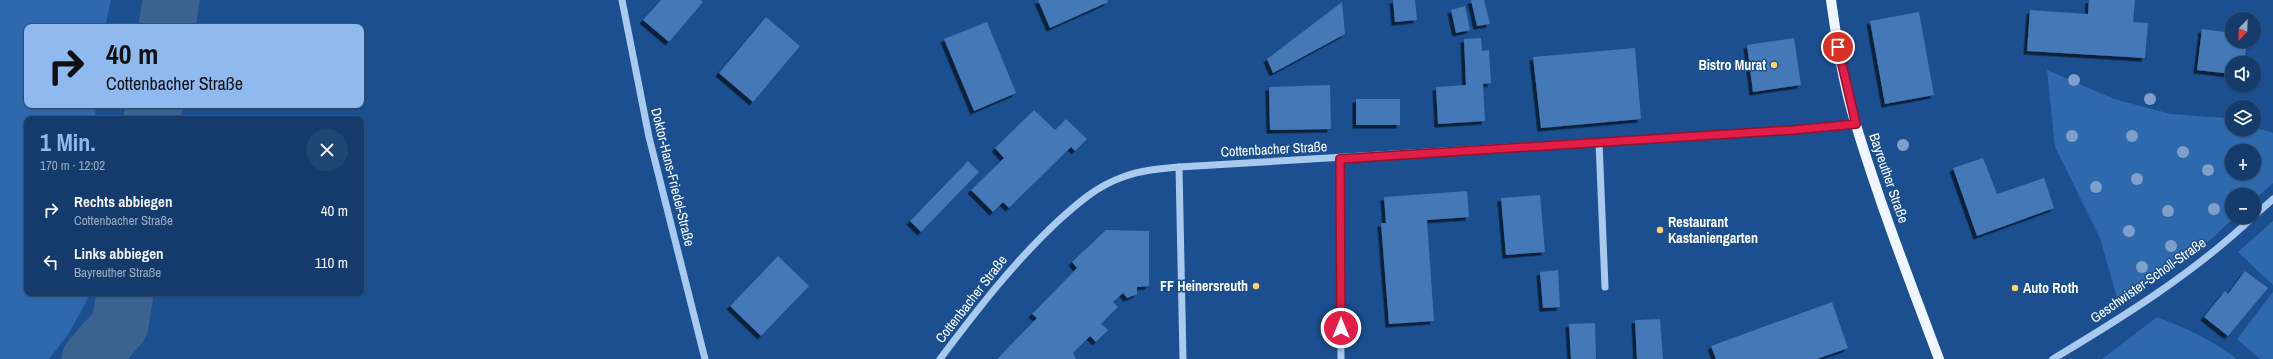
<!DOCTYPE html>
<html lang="de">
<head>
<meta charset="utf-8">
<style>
  body { margin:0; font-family:"Archivo Narrow",sans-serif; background:#214673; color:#f1f3f6; height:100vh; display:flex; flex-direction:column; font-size:15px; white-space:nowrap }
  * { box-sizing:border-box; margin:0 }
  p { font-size:13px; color:#9dadc1 }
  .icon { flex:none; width:22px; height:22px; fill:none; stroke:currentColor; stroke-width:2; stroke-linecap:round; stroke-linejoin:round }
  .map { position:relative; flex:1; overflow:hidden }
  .details { position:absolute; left:24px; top:116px; width:340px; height:180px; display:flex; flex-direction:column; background:#143b6b; border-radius:8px; box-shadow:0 1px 3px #0004,0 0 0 1px #33557e }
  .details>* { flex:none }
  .top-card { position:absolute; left:24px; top:24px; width:340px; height:84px; border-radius:8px; box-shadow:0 1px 3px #0004,0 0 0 1px #33557e; background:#90b9f0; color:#111; overflow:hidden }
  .needle { width:26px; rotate:203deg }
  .controls { position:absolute; left:2225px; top:12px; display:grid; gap:8px }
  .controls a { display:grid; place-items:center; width:36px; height:36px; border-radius:50%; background:#143b6b; box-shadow:0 1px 3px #0004,0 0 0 1px #33557e; font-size:20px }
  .pin { position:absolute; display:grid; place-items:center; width:34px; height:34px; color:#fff; margin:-17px; border:2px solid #fff; border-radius:50%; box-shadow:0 1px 4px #0007 }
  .me { position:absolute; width:44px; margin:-22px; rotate:0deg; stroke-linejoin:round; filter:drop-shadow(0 0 3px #0008) }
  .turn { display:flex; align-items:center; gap:14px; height:84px; padding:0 16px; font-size:18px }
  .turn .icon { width:52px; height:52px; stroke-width:2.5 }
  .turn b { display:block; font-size:28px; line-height:34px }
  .round { display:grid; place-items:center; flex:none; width:42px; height:42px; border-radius:21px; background:#214673 }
  .overview { display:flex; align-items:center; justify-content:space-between; height:68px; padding:0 16px }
  h1 { font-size:24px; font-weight:800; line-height:30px; color:#90b9f0 }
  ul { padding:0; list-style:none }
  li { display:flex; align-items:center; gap:12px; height:52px; padding:0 16px }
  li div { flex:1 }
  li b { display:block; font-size:15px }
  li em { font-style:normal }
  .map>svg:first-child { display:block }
  .green { fill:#2e69ad; fill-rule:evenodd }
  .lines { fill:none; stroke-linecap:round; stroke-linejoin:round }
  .river { stroke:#3c6290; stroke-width:57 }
  .building { fill:#4478b7; filter:url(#shadow) }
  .minor { stroke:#a9c9ee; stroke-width:7 }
  .major { stroke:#f0f6ff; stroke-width:10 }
  .tree { fill:#7ea0ca }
  .route-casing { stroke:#92132f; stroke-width:10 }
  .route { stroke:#e11d48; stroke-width:7 }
  .poi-dot { fill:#ffd166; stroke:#1b4f8f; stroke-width:1.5 }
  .labels { text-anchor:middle; stroke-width:3; stroke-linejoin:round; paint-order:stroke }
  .poi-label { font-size:14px; font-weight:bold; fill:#fff; stroke:#1b4f8f; text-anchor:end }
  .street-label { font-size:14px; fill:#fff; stroke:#1b4f8f }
</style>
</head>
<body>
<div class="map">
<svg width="2273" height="359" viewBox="0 0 2273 359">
  <defs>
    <filter id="shadow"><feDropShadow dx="-3.5" dy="3.5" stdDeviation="0" flood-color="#0009"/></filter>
  </defs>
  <rect width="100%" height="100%" fill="#1b4f8f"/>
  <g class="green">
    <path d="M0,0H111L105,27H27V105H96L95,119H27V293H91L69,333L49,359H0Z"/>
    <path d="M2047,70L2114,99L2171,114L2226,118L2232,120V129H2254V127L2273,133V183L2254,200V195H2232V217H2235L2209,241L2118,301L2100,238L2055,147ZM2232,151H2254V173H2232Z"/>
    <path d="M2273,221V285L2238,252Z"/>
    <path d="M2273,292V359H2260L2237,339Z"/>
    <path d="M2157,317C2186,328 2212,340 2237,359H2102Z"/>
  </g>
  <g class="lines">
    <g class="river">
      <path d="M167,27L171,0"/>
      <path d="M152,119L154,105"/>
      <path d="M90,359L120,325L125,293"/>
    </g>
  </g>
  <g class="building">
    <path d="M661,0H701L703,2L669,42L643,20Z"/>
    <path d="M1038,0H1107L1108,2L1050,28Z"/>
    <path d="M1393,0H1415L1417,20L1395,22Z"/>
    <path d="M1471,0H1484L1490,24L1477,26Z"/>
    <path d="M2089,0H2135L2133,22L2148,23L2145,58L2027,51L2030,10L2088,14Z"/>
    <path d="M1342,2L1345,34L1273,73L1267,59Z"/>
    <path d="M1465,6L1470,30L1456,33L1451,10Z"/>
    <path d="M1919,12L1934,95L1885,104L1870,21Z"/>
    <path d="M766,17L800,46L753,102L719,73Z"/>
    <path d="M987,22L1016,93L974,111L944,39Z"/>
    <path d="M2202,29L2232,33V41H2247L2244,63H2232V74L2197,70Z"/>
    <path d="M1481,38L1482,51L1489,50L1491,83L1483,84L1485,121L1438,124L1436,87L1466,85L1464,39Z"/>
    <path d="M1794,38L1801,85L1753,92L1747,45Z"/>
    <path d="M1635,48L1641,119L1541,128L1533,57Z"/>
    <path d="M1330,85L1331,129L1270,130L1269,87Z"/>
    <rect x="1356" y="99" width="44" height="26"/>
    <path d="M1034,110L1055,130L1066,119L1087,139L1075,151L1071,147L1009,208L1003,202L993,212L971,190L1004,158L995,148Z"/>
    <path d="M1983,158L1997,194L2044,178L2054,208L1977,236L1953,168Z"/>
    <path d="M968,161L979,172L921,232L910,221Z"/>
    <path d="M1467,191L1469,217L1427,220L1434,321L1389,324L1381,223H1386L1384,197Z"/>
    <path d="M1540,195L1545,252L1506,255L1501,198Z"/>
    <path d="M1106,230L1149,231V286L1137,287V294L1127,298L1123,293L1113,302L1118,307L1101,324L1108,330L1096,342L1090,336L1073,353L1076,359H997L1037,318L1032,314L1077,268L1072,262Z"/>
    <path d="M778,256L809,286L761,336L730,306Z"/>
    <path d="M1558,270L1560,307L1543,308L1540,272Z"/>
    <path d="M2245,271L2268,288L2228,336L2204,317L2225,291L2228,294Z"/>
    <path d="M1832,302L1848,348L1817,359H1716L1711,346Z"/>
    <path d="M1660,319L1663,359H1637L1635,320Z"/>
    <path d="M1595,323L1596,359H1571L1569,324Z"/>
  </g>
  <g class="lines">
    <g class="minor">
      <path d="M622,0L649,137L705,359"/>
      <path d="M1599,142L1605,287"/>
      <path d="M1340,159L1341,359"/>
      <path d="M1179,167L1183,359"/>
      <path d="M2254,216L2273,199"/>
      <path d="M940,359C977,310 1013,263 1058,221C1078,203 1097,186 1123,177C1141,170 1160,169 1179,167L1793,130L1855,124"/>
      <path d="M2053,359C2123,317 2194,273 2253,217"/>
    </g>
    <path class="major" d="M1831,0C1837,42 1843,84 1856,125C1880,204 1910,282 1939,359"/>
  </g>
  <g class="tree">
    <circle cx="2074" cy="80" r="6"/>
    <circle cx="2150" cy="99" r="6"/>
    <circle cx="2072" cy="136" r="6"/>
    <circle cx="2132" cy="136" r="6"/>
    <circle cx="1903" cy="145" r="6"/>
    <circle cx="2183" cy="152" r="6"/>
    <circle cx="2208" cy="170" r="6"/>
    <circle cx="2137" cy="179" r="6"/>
    <circle cx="2096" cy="187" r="6"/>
    <circle cx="2214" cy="209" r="6"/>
    <circle cx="2168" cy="211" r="6"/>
    <circle cx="2129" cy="231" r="6"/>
    <circle cx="2171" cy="246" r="6"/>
    <circle cx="2142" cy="267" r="6"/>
  </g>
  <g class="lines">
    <g class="route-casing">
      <path id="route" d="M1341,328L1340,159L1793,130L1856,124L1838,47"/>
    </g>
    <use href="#route" class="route"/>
  </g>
  <g class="poi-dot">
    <circle cx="1774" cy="65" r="4"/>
    <circle cx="1660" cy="230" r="4"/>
    <circle cx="1256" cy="286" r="4"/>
    <circle cx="2015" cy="288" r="4"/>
  </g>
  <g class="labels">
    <g class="poi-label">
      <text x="1766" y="70">Bistro Murat</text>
      <text x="1668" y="227" text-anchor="start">Restaurant<tspan x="1668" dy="16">Kastaniengarten</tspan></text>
      <text x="1248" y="291">FF Heinersreuth</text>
      <text x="2023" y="293" text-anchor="start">Auto Roth</text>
    </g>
    <g class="street-label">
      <text transform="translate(1274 149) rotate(-3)" y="5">Cottenbacher Straße</text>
      <text transform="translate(673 177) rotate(76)" y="5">Doktor-Hans-Friedel-Straße</text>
      <text transform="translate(1889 178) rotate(71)" y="5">Bayreuther Straße</text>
      <text transform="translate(2148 280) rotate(-35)" y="5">Geschwister-Scholl-Straße</text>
      <text transform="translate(971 299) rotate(-52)" y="5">Cottenbacher Straße</text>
    </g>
  </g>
</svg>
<div class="controls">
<a><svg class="needle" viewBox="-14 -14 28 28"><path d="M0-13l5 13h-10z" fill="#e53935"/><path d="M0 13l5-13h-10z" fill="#9dadc1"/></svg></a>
<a><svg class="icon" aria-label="sound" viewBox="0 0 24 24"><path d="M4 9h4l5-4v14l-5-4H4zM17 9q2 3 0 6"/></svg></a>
<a><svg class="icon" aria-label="layers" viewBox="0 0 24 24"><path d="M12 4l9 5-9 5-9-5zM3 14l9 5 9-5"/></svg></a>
<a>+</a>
<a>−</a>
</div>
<div class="pin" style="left:1838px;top:47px;background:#d93025"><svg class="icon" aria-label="arrive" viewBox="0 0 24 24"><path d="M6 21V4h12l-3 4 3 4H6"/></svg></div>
<svg class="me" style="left:1341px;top:328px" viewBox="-20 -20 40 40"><circle r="17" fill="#e11d48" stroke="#fff" stroke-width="3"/><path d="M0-11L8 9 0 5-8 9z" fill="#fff"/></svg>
<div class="top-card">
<div class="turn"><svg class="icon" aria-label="right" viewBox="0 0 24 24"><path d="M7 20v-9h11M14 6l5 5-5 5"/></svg><div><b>40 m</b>Cottenbacher Straße</div></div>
</div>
<section class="details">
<div class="overview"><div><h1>1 Min.</h1><p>170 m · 12:02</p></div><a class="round"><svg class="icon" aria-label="close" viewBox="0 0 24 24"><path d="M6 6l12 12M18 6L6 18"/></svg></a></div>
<ul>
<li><svg class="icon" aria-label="right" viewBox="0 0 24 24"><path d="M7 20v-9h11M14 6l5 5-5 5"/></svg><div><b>Rechts abbiegen</b><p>Cottenbacher Straße</p></div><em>40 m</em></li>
<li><svg class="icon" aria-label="left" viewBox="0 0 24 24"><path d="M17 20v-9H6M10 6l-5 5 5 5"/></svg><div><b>Links abbiegen</b><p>Bayreuther Straße</p></div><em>110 m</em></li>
</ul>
</section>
</div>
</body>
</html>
